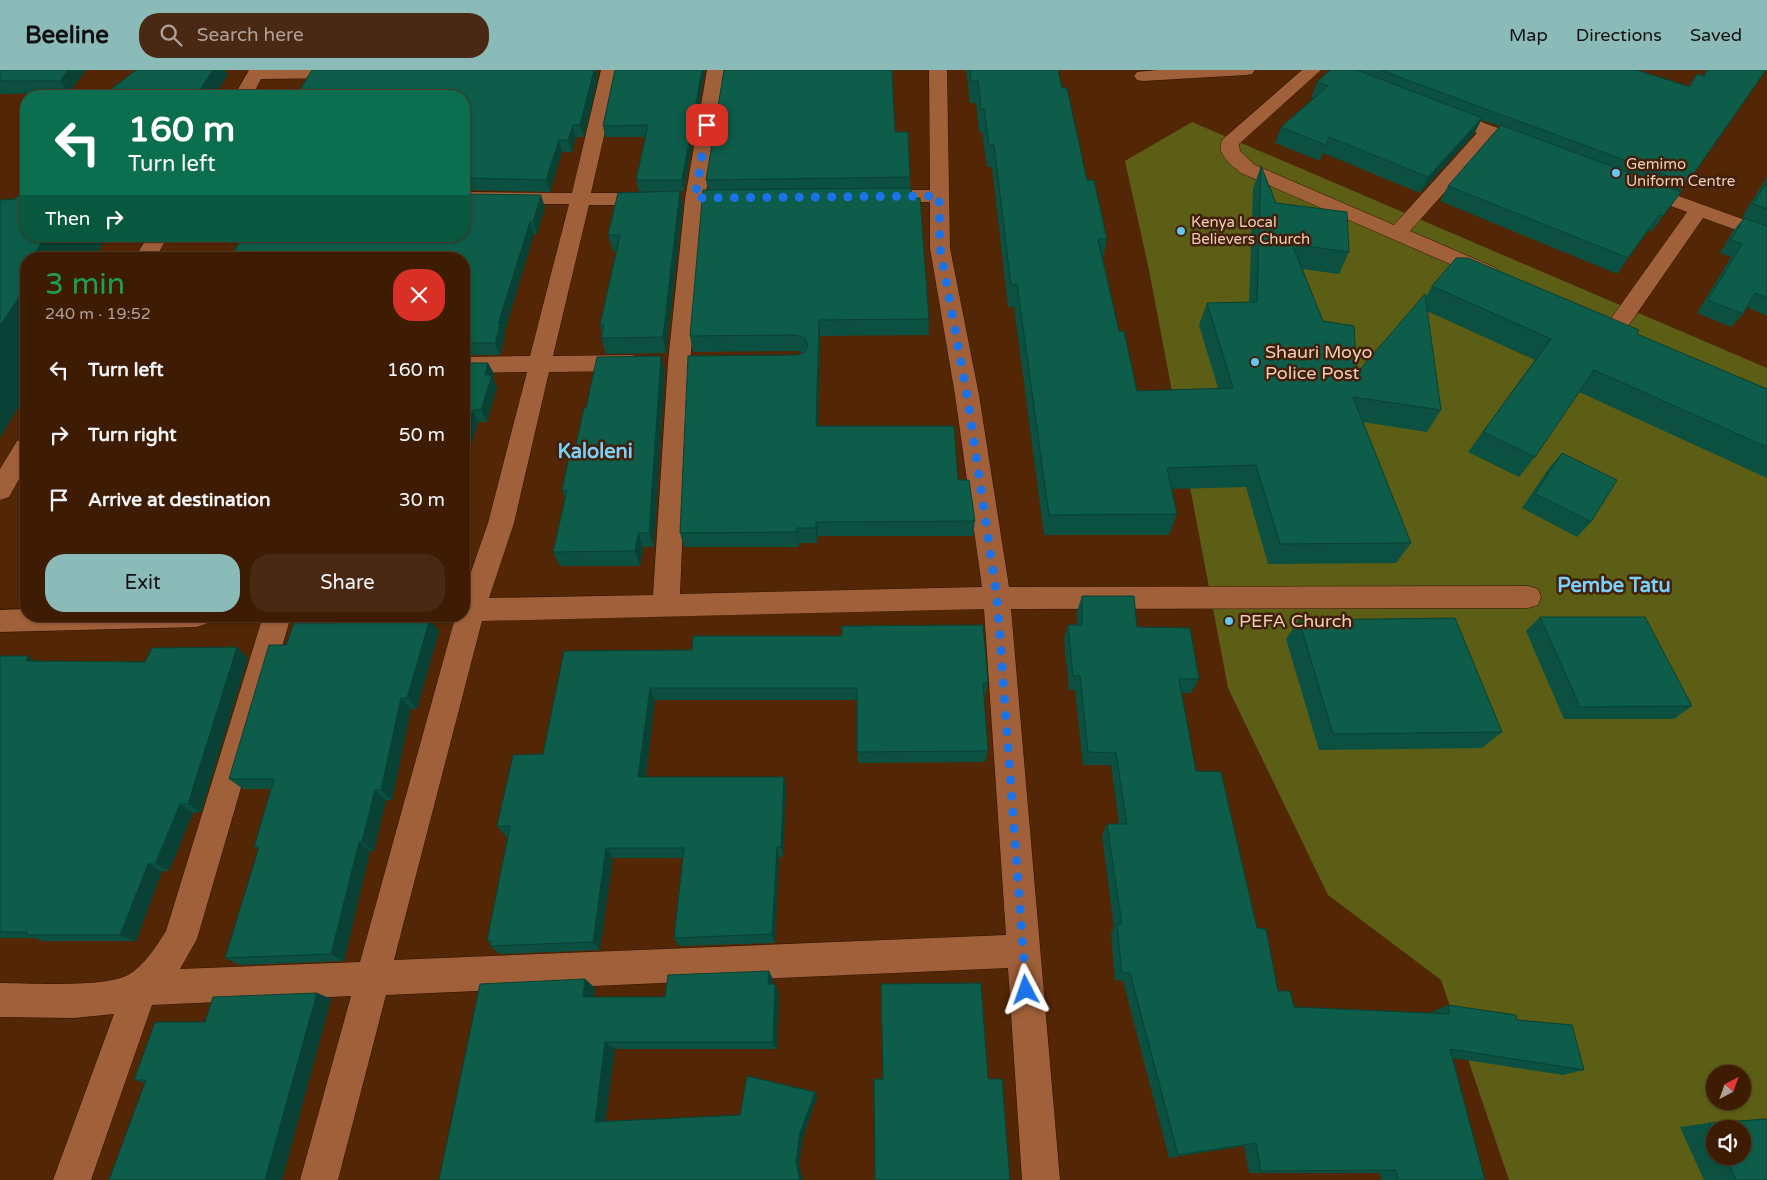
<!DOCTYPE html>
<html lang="en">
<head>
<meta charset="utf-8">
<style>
  body { margin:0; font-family:"Varela Round",sans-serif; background:#492913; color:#f1f3f6; height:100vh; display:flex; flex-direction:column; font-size:19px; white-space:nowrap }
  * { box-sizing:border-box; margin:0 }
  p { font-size:16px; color:#ada19a }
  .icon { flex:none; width:28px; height:28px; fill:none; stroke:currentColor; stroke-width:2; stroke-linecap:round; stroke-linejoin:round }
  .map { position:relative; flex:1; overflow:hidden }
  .panel { position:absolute; left:20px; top:182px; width:450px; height:370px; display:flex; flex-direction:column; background:#3e1c04; border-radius:20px; box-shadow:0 1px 4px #0004,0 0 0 1px #573a26 }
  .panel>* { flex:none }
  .hud { position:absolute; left:20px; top:20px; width:450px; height:152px; border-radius:20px; box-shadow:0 1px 4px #0004,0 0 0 1px #573a26; background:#0b6e4f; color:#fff; overflow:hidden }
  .needle { width:32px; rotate:41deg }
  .buttons { position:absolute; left:1706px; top:995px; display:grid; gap:10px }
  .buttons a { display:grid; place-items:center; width:45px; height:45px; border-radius:50%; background:#3e1c04; box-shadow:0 1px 4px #0004,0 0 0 1px #573a26; font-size:25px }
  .pin { position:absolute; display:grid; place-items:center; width:42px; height:42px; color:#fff; margin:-21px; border-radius:10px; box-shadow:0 2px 8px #0006 }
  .me { position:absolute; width:55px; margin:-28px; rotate:356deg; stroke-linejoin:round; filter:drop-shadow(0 0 4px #0008) }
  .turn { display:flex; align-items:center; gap:18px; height:105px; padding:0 25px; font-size:22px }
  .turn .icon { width:65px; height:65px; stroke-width:2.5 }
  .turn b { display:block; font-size:35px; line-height:42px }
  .then { display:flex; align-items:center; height:48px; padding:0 25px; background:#0003; gap:10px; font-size:19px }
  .round { display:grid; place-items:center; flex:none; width:52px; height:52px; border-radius:20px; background:#492913 }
  .head { display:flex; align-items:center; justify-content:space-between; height:85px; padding:0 25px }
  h1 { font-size:30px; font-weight:600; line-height:38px; color:#1e9e55 }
  .action { display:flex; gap:10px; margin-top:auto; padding:10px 25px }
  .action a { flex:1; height:58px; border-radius:20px; background:#8bbbb9; color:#111; font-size:20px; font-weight:600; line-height:58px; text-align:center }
  .action a+a { background:#492913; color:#f1f3f6 }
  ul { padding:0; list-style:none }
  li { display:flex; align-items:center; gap:15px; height:65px; padding:0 25px }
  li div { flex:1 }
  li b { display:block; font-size:19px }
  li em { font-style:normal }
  header { display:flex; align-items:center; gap:30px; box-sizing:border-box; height:70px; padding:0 25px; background:#8bbbb9; color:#111 }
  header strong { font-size:24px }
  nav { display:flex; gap:28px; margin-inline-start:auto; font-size:18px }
  .search { width:350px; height:45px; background:#492913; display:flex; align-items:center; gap:12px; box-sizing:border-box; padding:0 18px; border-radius:20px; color:#ada19a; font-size:19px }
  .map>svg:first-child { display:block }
  .green { fill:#5b5e14; fill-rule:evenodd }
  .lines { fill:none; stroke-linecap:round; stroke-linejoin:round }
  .minor-casing { stroke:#301200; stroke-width:1 }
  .minor { fill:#a06039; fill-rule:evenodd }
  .wall { fill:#0b5040; fill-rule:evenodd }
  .shaded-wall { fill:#094134 }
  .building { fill:#0d5d4a; stroke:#094134 }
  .route { stroke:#1a73e8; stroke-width:9; stroke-dasharray:0 16.2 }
  .poi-dot { fill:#68c4f0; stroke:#41200b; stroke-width:2 }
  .labels { text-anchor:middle; stroke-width:5; stroke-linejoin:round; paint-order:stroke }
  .far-poi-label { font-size:15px; fill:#f0ccb8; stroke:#41200b; text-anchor:start }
  .poi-label { font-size:18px; fill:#f0ccb8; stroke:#41200b; text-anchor:start }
  .quarter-label { font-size:20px; font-weight:bold; fill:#7bcff8; stroke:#41200b }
</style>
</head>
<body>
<header>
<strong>Beeline</strong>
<div class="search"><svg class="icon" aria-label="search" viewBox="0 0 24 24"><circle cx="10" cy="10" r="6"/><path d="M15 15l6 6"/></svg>Search here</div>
<nav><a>Map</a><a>Directions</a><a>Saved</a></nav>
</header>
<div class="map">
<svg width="1767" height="1110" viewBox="0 0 1767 1110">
  <rect width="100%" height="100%" fill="#532605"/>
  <path class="green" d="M1192,52L1767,298V1110H1509L1441,910L1328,825L1228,618L1149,200L1125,91ZM1715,1004H1742V1031H1715ZM1715,1059H1742V1086H1715Z"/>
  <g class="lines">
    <g class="minor-casing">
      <g id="minor">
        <path d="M249,0H354L356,3L353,7L347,8L261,9L252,26H234Z"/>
        <path d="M601,0H619L591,123H655L662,125L665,129L662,133L655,135H589L553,286L632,285L640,287L643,293L640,299L632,301L549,302L514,453L489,528L653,525L668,292L685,129L707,0H725L705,129L690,292L680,524L982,517L955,325L930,178V132H875L868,130L865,126L868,122L875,120H930L929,0H947L950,178L979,325L1009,517L1528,516L1538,519L1541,527L1538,535L1528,538L1011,539L1060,1110H1022L1008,898L386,925L338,1110H300L351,926L152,935L91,1110H53L114,944L74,948L0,947V913C29,913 104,918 128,905C144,896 156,877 166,861L263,546H291L197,869L180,899L360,892L455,548L454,546H464V522L488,453L527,302L464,303V287L530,286L569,134H464V122L572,123ZM984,539L1006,865L394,890L482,551Z"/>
        <path d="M1157,0H1255L1252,4L1246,5L1143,11L1137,10L1134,6L1137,2Z"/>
        <path d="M1302,0H1321L1239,74L1240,81L1255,95L1394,155L1477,63L1437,48L1434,44L1437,40L1443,39L1449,40L1536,72L1538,76L1536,80L1529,82L1522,80L1492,69L1410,161L1496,198L1499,203L1496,208L1489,210L1482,208L1241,103C1232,95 1214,83 1223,69Z"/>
        <path d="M1640,112L1767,158V171L1703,148L1624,262L1616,264L1608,262L1605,257L1687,142L1633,122L1630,118L1633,114Z"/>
        <path d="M148,166H168L155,189H134Z"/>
        <path d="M26,368V397L9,427L0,430V399L17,371Z"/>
        <path d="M26,539V546H210L206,554L196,557L0,562V540Z"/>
      </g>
    </g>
    <use href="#minor" class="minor"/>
  </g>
  <g class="wall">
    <path d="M0,0H86L69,23L0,24Z"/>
    <path d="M312,0H596L598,8L584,67H576L572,82H562L550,122L464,120V26Z"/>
    <path d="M615,0H705L684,121H680L683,137L666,283L606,284L601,268L602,263L600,255L616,181H613L608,165L662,121L639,122L636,110L646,67H605L603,56Z"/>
    <path d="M966,0H1058L1062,18L1087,110L1107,169L1103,189L1119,261L1137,321L1218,318L1199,255L1207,233L1249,232L1253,119L1261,96L1276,133L1349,182L1339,204L1302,199L1323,251L1357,303L1425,228L1432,216L1637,264L1767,319V408L1579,322L1535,387L1519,407L1468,382L1535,290L1427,241L1441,340L1427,362L1363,352L1411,473L1396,493L1268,494L1246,417L1172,419L1177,444L1169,465H1044L1014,237H1008L992,97H987L982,62H979L976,33H970Z"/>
    <path d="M1330,0H1637L1689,16L1697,4L1703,6L1707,0H1766L1663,146L1652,161L1648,160L1617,204L1440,131L1448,116L1500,56L1481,50L1474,64L1420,123L1323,83L1320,91L1275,73L1281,57L1314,29L1311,28L1317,12Z"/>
    <path d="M895,62L910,107V118L929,249V265L820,266L818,356L958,410L975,451L973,466H818L817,473H799V477H684L680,463L795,285L804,283L797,281L693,282L690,266L708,120L706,110Z"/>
    <path d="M1767,107V246L1747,237L1743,244L1731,257L1697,243L1731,187L1720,183L1733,161L1744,148L1748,149L1742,147Z"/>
    <path d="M545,137L537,164H534L504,264L505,266L500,285H464V189Z"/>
    <path d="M661,286L665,302L654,477H643L640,496H560L553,482L565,428L562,420L574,385L586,338Z"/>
    <path d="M464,293H488L494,304L493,308L497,317L487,352H478L464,400Z"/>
    <path d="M1562,383L1591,452L1577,467L1522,438L1549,398Z"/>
    <path d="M1082,526L1137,557L1199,609L1191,623H1181L1196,701L1257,858L1278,921L1294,937L1432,943V942L1448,935L1517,950L1584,1000L1563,1005L1453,988L1485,1110H1381L1380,1103H1249L1244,1076L1169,1088L1123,911L1115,910L1111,863L1114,858L1102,766L1107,754H1119L1111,695H1083L1075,620H1069L1064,569L1068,555H1077V541Z"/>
    <path d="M1540,547L1692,636L1674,649H1564L1526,561Z"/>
    <path d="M1299,550L1502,662L1482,678L1319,680L1286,569Z"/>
    <path d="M439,561L417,639H411L392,730H386L374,781H370L344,891L240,895L225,888L258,780L254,777L271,719H243L229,709L286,575Z"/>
    <path d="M564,581L988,613L985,626H984L988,681L985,692L858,693L857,630H655L646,707L786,718L783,787H779L775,873L679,876L674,868L683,788H613L600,880L500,884L490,876L491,874L487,871L508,767H506L497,756L543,684Z"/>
    <path d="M0,586L36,591L145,592L248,588L201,742L193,743L169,801H162L136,871H43L34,868H0Z"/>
    <path d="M769,901L773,910L772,914H775L779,923L777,979H615L605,1051L740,1045L815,1022L817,1027L803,1067L799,1095L439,1110L585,909L595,918L594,927H665Z"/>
    <path d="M317,923L331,929L282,1110H109L145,1013L134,1010L205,952Z"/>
    <path d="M1709,1053L1767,1110H1704L1680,1057ZM1715,1059L1742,1086H1715Z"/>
  </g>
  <g class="shaded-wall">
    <path d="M68,0H86L69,23L60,11Z"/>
    <path d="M213,0H225L228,5L214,26H196Z"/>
    <path d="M594,0H596L598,8L584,67L580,55Z"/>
    <path d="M702,0H705L684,121L682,110Z"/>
    <path d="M1482,48L1474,64L1420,123L1428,107Z"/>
    <path d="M573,55L576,67L572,82L568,70Z"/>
    <path d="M559,70L562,82L550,122L546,110Z"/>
    <path d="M680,121L683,137L666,283L663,267Z"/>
    <path d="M541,125L545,137L537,164L533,152Z"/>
    <path d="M530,152L534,164L504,264L505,266L500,285L495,273L498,254Z"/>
    <path d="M46,166H106L107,167L94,189H31Z"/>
    <path d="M26,216V325L0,368V256Z"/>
    <path d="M819,250L820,266L817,371L816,356Z"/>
    <path d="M661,286L665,302L654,477L649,463Z"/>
    <path d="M488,293L494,304L493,308L497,317L487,352L481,340L485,305Z"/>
    <path d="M473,340L478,352L464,400V369Z"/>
    <path d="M816,452L818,466L817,473L816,458Z"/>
    <path d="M797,458L799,473V477L797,462Z"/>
    <path d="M638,463L643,477L640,496L635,481Z"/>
    <path d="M430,548L439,561L417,639L407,628Z"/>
    <path d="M237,577L248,588L201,742L188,734Z"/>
    <path d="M28,586L43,596L26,591Z"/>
    <path d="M650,618L655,630L644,718L638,707Z"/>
    <path d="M401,628L411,639L392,730L381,720Z"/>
    <path d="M784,707L786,718L783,787L781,777Z"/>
    <path d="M375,720L386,730L374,781L362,772Z"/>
    <path d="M180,734L193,743L169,801L155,794Z"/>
    <path d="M359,772L370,781L344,891L331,884Z"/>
    <path d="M777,777L779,787L775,873L772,864Z"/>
    <path d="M606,778L613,788L600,880L593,872Z"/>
    <path d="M148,794L162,801L136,871L120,865Z"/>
    <path d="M769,901L773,910L772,923L768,914Z"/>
    <path d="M585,909L595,918L593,935L583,927Z"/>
    <path d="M775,914L779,923L777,979L773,972Z"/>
    <path d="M317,923L331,929L282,1110H265Z"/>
    <path d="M605,972L615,979L605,1056L595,1052Z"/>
    <path d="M815,1022L817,1027L803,1067L799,1095L803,1110H800L796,1092L800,1063Z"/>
  </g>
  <g class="building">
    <path d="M0,0H68L60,11H0Z"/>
    <path d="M136,0H213L196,26H102Z"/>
    <path d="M312,0H594L580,55H573L568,70H559L546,110L464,108V26H296Z"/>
    <path d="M615,0H702L682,110H636L648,55L603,56Z"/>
    <path d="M724,0H892L895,62H908L910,107L706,110Z"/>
    <path d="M970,0H1058L1062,18H1067L1087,110H1094L1107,169H1098L1119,261H1124L1137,321L1233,318L1207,233L1257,232L1261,96L1276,133L1347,142L1349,182L1292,174L1323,251L1354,256L1357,303L1425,224L1441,340L1353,327L1411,473L1280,474L1256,395L1167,398L1177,444L1049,445L1017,214L1011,215L994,75H989L984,39H981L978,11H971Z"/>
    <path d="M1330,0H1357L1482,48L1428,107L1329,67L1326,75L1281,57L1328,16L1317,12Z"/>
    <path d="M1380,0H1637L1690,17L1697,4L1704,6L1707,0H1766L1687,113Z"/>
    <path d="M1501,55L1681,122L1663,146L1659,145L1628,188L1448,116Z"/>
    <path d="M1767,112V139L1753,134Z"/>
    <path d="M911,118L912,128H920L929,249L819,250L816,356H954L958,410H969L975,451L816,452V458H797V462L680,463L688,286L795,285L804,283L808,276L805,268L795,265L690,266L703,120Z"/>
    <path d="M680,121L663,267L601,268L604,255H600L620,165H608L618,123Z"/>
    <path d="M464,124L541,125L533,152H530L498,254H500L495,273H464V189H230L243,166H464Z"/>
    <path d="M18,125H26V166H46L31,189H26V197L24,201H26V217L0,256V130L15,129Z"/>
    <path d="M1744,148L1767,156V228L1755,223L1743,244L1708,230L1742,174L1731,170Z"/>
    <path d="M1456,188H1468L1639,260L1637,264L1767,319V377L1594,300L1535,387L1483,362L1551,269L1432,216Z"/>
    <path d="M661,286L649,463H638L635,481L553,482L567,420H562L569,386L574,385L584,338H586L597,287Z"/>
    <path d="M464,293H488L485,305H492L481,340H473L464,369Z"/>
    <path d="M1562,383L1617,410L1591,452L1535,424Z"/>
    <path d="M1082,526H1134L1137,557L1190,558L1199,609H1179L1196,701L1221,702L1257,858L1266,859L1278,921H1290L1294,937L1450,944L1448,935L1516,945L1517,950L1572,955L1584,1000L1450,979L1485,1110H1398L1396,1100L1261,1101L1256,1073L1178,1085L1130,903H1122L1117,854H1122L1107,754H1127L1116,683L1088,682L1080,606H1073L1068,555H1082Z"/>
    <path d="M1540,547H1645L1692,636L1580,637Z"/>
    <path d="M430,548L407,628H401L381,720H375L362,772H359L331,884L225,888L259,777H254L274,709H229L269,575H286L294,553H338L339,549Z"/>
    <path d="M1455,548L1502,662L1333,664L1299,550Z"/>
    <path d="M983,555L988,613H983L988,681L857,682V618H650L638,707H784L781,777H777L772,864L674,868L684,778H606L593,872L490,876L491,871H487L510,756H497L513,685L543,684L564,581L692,580L693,566H842V556Z"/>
    <path d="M237,577L188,734H180L155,794H148L120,865H26L27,862H0V586H28L26,591L145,592L152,578Z"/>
    <path d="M769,901L768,914H775L773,972H605L595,1052L740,1045L747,1006L815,1022L800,1063L796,1092L800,1110H439L480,914L585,909L583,927H665L668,905Z"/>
    <path d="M981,913L988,1009H1002L1010,1110H875L874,1009H883L881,914Z"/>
    <path d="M317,923L265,1110H109L146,1010H134L155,952H205L213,927Z"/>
    <path d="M1767,1049V1110H1736L1725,1086H1742V1059H1715V1065L1709,1053Z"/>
  </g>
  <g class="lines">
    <path class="route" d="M707,55L695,128L939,126L940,178L967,325L997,528L1026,920"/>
  </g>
  <g class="poi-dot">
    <circle cx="1616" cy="103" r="5"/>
    <circle cx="1181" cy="161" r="5"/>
    <circle cx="1255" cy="292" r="5"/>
    <circle cx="1229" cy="551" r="5"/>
  </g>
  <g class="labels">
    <g class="far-poi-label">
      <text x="1626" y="99">Gemimo<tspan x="1626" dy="17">Uniform Centre</tspan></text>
      <text x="1191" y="157">Kenya Local<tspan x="1191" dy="17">Believers Church</tspan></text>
    </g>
    <g class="poi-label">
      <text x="1265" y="288">Shauri Moyo<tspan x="1265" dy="21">Police Post</tspan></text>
      <text x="1239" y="557">PEFA Church</text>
    </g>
    <g class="quarter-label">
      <text x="595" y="388">Kaloleni</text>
      <text x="1614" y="522">Pembe Tatu</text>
    </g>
  </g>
</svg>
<div class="buttons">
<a><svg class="needle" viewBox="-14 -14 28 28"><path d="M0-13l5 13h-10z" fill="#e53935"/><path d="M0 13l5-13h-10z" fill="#ada19a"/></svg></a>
<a><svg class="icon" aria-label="sound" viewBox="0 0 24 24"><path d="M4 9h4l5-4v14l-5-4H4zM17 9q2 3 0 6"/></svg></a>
</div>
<div class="pin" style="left:707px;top:55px;background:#d93025"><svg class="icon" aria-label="arrive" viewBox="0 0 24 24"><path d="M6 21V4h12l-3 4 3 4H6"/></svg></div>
<svg class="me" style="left:1026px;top:920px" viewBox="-20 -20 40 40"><path d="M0-17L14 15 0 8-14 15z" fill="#1a73e8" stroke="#fff" stroke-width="4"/></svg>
<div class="hud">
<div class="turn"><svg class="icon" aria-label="left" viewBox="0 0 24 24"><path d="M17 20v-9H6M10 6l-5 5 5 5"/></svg><div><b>160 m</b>Turn left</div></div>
<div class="then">Then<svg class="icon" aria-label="right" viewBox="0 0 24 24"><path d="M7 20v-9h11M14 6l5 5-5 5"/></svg></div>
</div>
<section class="panel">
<div class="head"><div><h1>3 min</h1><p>240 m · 19:52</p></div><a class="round" style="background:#d93025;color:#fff"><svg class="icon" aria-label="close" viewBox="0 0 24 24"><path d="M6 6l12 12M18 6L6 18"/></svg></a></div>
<ul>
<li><svg class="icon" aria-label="left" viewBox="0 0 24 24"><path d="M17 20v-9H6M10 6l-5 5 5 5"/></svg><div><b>Turn left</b></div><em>160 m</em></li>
<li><svg class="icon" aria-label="right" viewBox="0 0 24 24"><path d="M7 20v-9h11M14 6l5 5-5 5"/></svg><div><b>Turn right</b></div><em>50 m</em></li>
<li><svg class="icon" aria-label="arrive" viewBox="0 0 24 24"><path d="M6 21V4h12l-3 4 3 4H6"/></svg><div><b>Arrive at destination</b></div><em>30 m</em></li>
</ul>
<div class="action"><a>Exit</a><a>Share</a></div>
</section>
</div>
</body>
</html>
